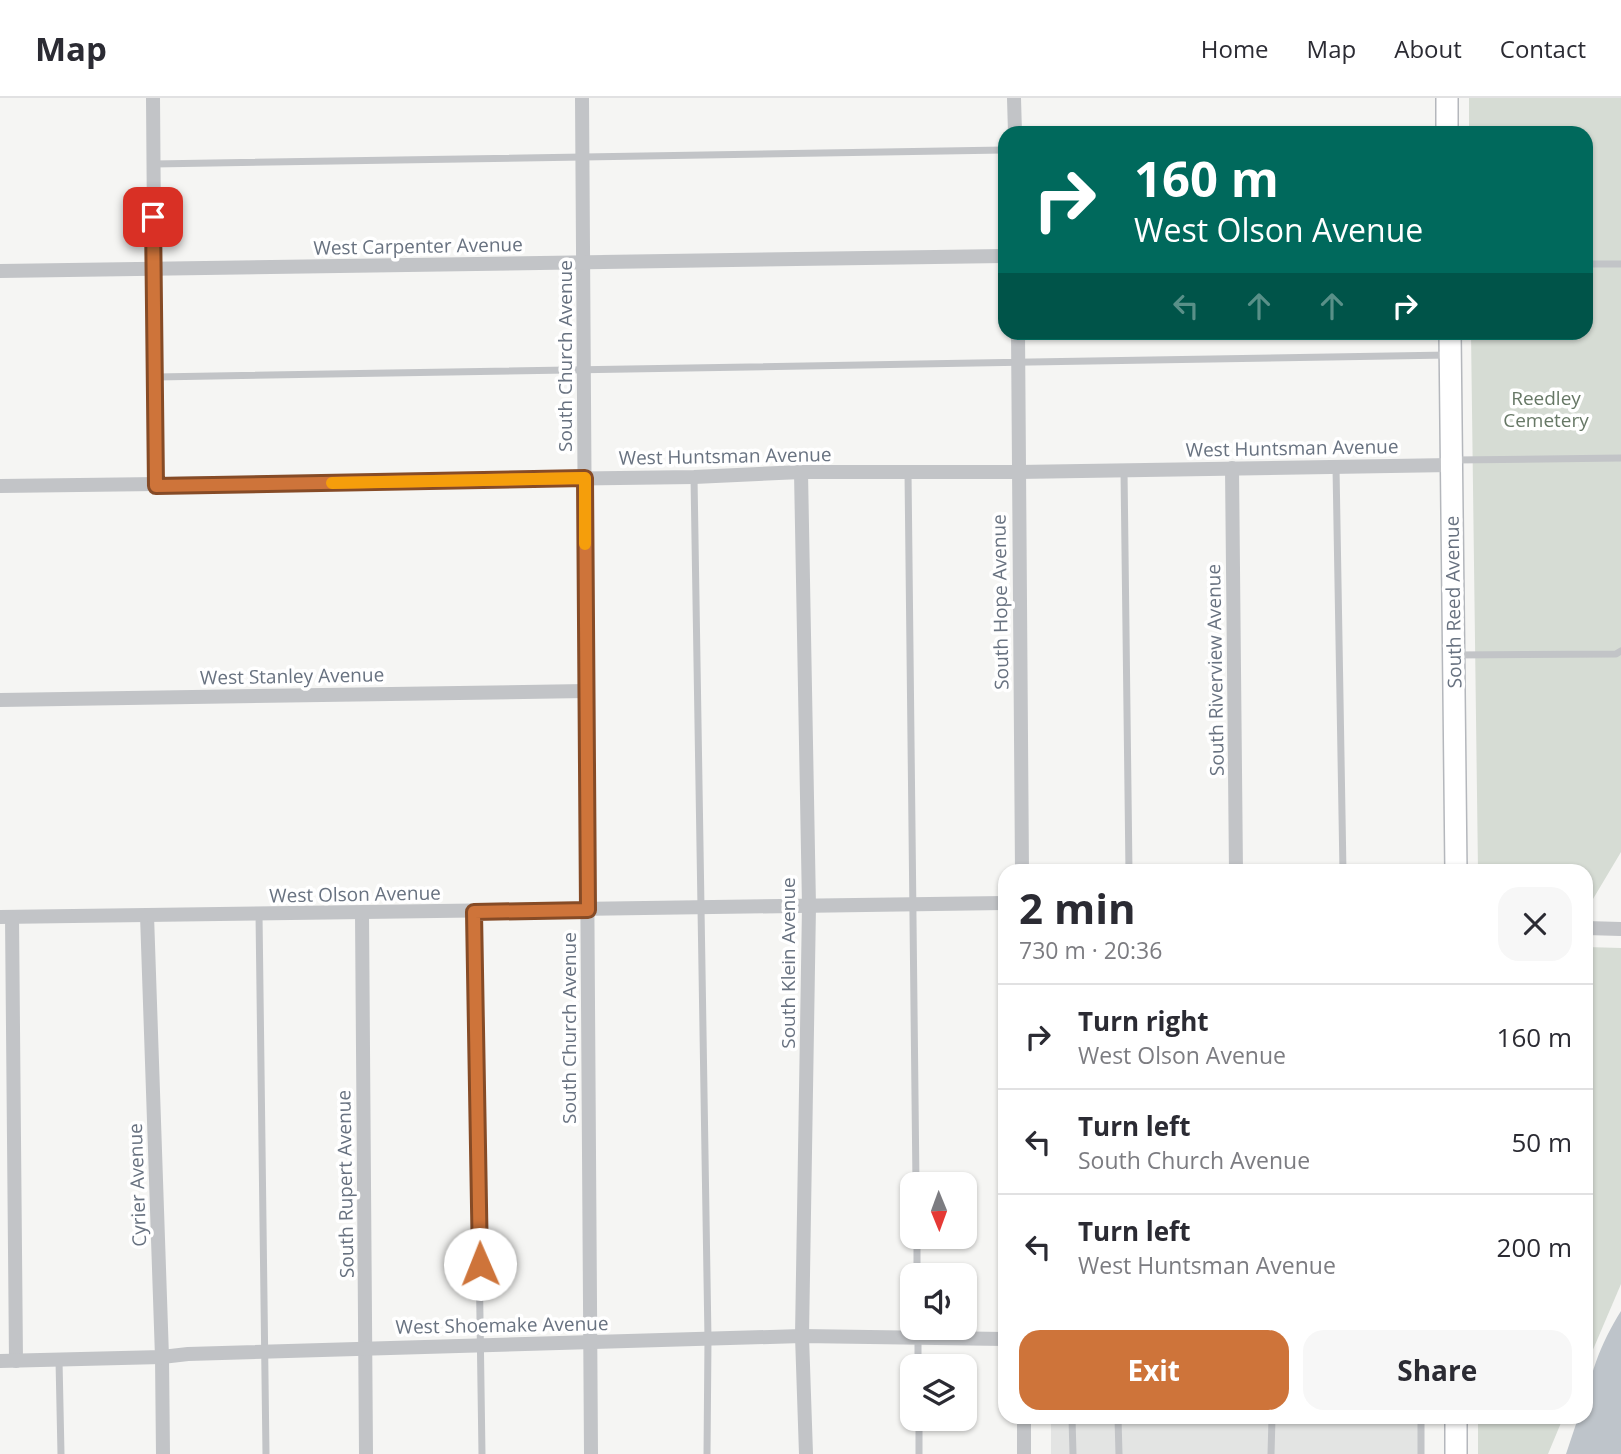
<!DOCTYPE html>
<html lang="en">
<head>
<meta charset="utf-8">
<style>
  body { margin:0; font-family:"Open Sans",sans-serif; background:#f7f7f7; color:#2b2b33; height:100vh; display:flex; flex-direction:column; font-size:26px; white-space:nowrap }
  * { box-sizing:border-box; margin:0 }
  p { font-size:23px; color:#7c7c81 }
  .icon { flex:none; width:38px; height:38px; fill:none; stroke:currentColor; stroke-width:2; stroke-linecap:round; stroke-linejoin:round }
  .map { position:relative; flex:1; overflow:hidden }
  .sheet { position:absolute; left:998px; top:766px; width:595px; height:560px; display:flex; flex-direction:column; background:#fff; border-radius:21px; box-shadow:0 2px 5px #0004 }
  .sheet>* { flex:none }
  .banner { position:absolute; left:998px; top:28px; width:595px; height:214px; border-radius:21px; box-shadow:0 2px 5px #0004; background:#00695c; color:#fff; overflow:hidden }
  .needle { width:46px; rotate:179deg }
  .tools { position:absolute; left:900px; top:1074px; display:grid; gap:14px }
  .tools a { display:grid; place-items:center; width:77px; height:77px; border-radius:14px; background:#fff; box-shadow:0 2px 5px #0004; font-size:35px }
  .pin { position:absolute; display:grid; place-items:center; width:60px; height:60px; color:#fff; margin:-30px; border-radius:14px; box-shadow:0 4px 10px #0006 }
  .me { position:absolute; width:77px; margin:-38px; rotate:359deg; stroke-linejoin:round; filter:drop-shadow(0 0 5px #0008) }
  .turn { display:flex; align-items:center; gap:24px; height:147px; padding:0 21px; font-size:32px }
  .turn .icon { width:91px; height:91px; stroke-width:2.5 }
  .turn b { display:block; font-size:49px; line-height:60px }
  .lanes { display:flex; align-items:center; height:66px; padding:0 21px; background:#0003; justify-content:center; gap:35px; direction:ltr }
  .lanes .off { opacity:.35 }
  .round { display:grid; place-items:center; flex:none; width:74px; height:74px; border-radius:21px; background:#f7f7f7 }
  .head { display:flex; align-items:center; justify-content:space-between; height:119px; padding:0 21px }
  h1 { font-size:42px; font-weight:700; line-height:52px }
  .cta { display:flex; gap:14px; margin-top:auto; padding:14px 21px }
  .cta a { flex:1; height:80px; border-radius:21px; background:#ce743a; color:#fff; font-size:28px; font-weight:700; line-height:80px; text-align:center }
  .cta a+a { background:#f7f7f7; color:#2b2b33 }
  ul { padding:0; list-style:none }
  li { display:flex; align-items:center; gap:21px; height:105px; padding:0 21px; border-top:2px solid #e1e1e2 }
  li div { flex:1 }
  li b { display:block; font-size:26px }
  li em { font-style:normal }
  header { display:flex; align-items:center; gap:42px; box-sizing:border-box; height:98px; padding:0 35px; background:#fff; border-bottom:2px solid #e1e1e2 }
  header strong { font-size:33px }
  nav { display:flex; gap:38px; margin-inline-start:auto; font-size:24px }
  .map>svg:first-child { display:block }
  .built { fill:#e3e4e3 }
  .green { fill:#d6dcd4 }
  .water { fill:#bec4ca }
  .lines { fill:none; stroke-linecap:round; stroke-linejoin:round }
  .secondary-casing { stroke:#b4b7bc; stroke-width:24 }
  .lane { stroke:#c2c4c7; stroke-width:7 }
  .street { stroke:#c2c4c7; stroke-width:14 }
  .secondary { stroke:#fff; stroke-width:21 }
  .route-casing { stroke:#864b26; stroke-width:18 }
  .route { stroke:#ce743a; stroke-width:12 }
  .slow { stroke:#f59e0b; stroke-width:12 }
  .labels { text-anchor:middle; stroke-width:7; stroke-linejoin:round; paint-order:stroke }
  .street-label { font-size:19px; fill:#687280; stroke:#fff }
  .park-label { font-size:19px; fill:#677866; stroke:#fff }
</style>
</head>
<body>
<header>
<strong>Map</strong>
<nav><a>Home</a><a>Map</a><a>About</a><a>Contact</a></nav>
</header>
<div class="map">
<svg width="1621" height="1356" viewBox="0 0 1621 1356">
  <rect width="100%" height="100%" fill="#f5f5f3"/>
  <path class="built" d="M1051,1320H1421L1422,1356H1051Z"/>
  <g class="green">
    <path d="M1469,0H1621V754L1593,801H1586V774L1478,773L1471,235L1586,234V35H1469Z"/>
    <path d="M1586,849L1621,850V1186L1586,1268Z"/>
    <path d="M1478,1320H1563L1548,1356H1478Z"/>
  </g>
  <path class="water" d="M1621,1213V1356H1566L1578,1320H1586C1586,1281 1601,1245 1621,1213Z"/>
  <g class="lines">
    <g class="secondary-casing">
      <g id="secondary">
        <path d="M1447,0V35"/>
        <path d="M1450,234L1456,774"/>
        <path d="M1456,1320V1356"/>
      </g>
    </g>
    <g class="lane">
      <path d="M154,66L1004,52"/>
      <path d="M1586,166H1621"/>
      <path d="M156,279L1449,257"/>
      <path d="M1454,362L1621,360"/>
      <path d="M1336,369L1343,774"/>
      <path d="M1124,372L1129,774"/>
      <path d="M908,374L916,1087"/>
      <path d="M694,379L708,1241L707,1356"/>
      <path d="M1455,557L1616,556L1621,553"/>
      <path d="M474,814L482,1356"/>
      <path d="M259,816L266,1356"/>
      <path d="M917,1139V1178"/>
      <path d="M918,1230V1269"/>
      <path d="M59,1262L61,1356"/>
      <path d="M1072,1320L1073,1356"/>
      <path d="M1118,1320L1119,1356"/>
      <path d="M1421,1320V1356"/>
      <path d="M919,1321V1356"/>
      <path d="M1271,1356L1272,1320"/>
    </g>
    <g class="street">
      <path d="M153,0L156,388"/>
      <path d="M582,0L591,1356"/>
      <path d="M1014,0L1015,35"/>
      <path d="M0,173L1004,158"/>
      <path d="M1018,234L1022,774"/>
      <path d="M1232,370L1236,774"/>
      <path d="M801,374L809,808L802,1238L806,1356"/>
      <path d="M0,388L694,379L801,374H1018L1451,367"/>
      <path d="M0,602L586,593"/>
      <path d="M362,816L366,1356"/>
      <path d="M147,817L162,1259L163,1356"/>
      <path d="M0,819L1004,805"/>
      <path d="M12,819L16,1263"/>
      <path d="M1586,830L1621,831"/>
      <path d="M0,1263L162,1259L188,1256L802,1238L1004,1241"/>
      <path d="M1024,1320V1356"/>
    </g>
    <use href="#secondary" class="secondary"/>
  </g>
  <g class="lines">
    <g class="route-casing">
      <path id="route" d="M153,119L156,388L585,380L588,812L474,814L480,1166"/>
    </g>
    <use href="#route" class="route"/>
    <path class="slow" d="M332,385L585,380V446"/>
  </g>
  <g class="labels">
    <g class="street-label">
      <text transform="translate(418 148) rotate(-1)" y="7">West Carpenter Avenue</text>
      <text transform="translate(565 258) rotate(-90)" y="7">South Church Avenue</text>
      <text transform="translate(1292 350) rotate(-1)" y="7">West Huntsman Avenue</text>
      <text transform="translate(725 358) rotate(-1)" y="7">West Huntsman Avenue</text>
      <text transform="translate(1000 504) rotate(-91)" y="7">South Hope Avenue</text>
      <text transform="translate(1453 504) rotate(-91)" y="7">South Reed Avenue</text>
      <text transform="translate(1215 572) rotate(-91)" y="7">South Riverview Avenue</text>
      <text transform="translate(292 578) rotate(-1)" y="7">West Stanley Avenue</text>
      <text transform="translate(355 796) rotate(-1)" y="7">West Olson Avenue</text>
      <text transform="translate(788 865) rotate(-90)" y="7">South Klein Avenue</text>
      <text transform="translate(569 930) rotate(-90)" y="7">South Church Avenue</text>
      <text transform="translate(345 1086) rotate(-91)" y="7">South Rupert Avenue</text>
      <text transform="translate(137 1087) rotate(-92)" y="7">Cyrier Avenue</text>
      <text transform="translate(502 1227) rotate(-1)" y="7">West Shoemake Avenue</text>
    </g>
    <g class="park-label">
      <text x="1546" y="307">Reedley<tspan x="1546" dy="22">Cemetery</tspan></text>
    </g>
  </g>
</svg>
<div class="tools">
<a><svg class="needle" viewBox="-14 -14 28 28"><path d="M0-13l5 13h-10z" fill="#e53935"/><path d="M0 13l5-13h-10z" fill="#7c7c81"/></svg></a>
<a><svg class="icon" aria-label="sound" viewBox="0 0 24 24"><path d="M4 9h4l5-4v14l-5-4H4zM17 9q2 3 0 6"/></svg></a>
<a><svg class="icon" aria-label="layers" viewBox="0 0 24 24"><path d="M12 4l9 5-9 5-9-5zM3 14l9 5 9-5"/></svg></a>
</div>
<div class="pin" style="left:153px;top:119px;background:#d93025"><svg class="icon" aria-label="arrive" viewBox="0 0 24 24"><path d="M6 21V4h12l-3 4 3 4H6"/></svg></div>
<svg class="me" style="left:480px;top:1166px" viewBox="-20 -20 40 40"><circle r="19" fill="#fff"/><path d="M0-13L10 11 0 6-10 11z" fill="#ce743a"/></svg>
<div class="banner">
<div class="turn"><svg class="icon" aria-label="right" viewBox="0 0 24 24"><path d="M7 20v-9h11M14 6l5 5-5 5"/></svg><div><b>160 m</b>West Olson Avenue</div></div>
<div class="lanes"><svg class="icon off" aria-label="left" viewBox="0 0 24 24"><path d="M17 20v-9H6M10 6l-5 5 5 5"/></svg><svg class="icon off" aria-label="ahead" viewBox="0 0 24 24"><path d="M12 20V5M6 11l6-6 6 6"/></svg><svg class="icon off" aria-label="ahead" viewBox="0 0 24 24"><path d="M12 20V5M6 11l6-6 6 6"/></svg><svg class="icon" aria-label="right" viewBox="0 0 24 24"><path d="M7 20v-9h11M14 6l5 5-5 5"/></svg></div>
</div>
<section class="sheet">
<div class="head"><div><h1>2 min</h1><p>730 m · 20:36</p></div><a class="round"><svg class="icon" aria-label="close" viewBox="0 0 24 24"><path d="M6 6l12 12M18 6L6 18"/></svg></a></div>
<ul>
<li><svg class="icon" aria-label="right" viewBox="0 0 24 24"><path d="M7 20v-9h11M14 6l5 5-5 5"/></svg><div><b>Turn right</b><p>West Olson Avenue</p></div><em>160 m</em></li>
<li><svg class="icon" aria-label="left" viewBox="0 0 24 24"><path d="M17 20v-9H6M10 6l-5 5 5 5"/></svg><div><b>Turn left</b><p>South Church Avenue</p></div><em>50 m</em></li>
<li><svg class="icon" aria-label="left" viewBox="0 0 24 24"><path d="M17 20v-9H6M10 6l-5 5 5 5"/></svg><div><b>Turn left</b><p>West Huntsman Avenue</p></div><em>200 m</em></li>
</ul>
<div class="cta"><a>Exit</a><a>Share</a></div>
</section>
</div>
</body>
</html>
